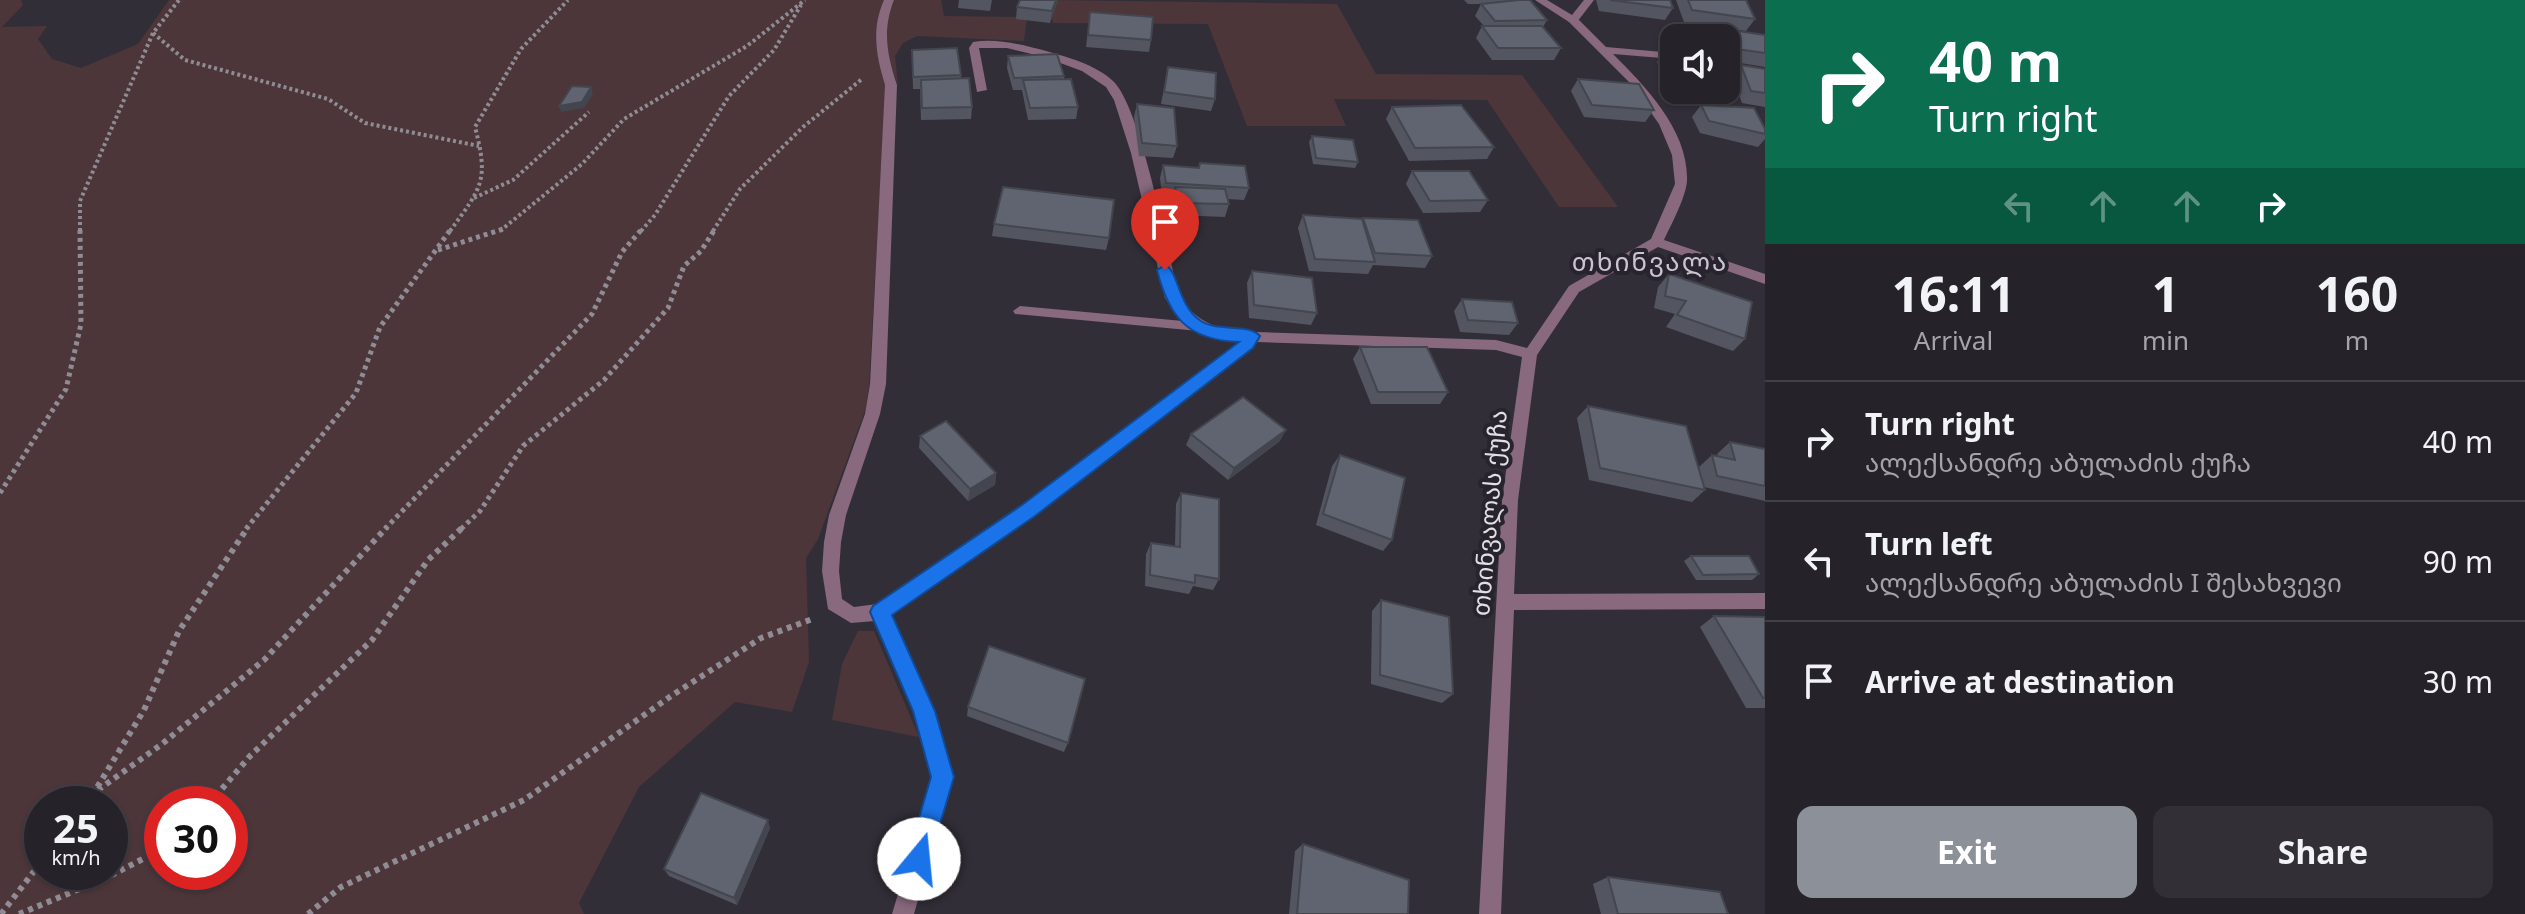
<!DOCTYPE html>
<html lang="en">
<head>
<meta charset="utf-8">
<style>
  body { margin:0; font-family:"Noto Sans","Noto Sans Georgian",sans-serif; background:#322f36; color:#f1f3f6; height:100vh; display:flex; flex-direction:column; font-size:30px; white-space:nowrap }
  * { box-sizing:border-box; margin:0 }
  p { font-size:26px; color:#a4a4a8 }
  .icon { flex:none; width:44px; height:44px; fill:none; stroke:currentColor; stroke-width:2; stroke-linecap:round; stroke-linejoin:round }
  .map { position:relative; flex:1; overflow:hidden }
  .side { display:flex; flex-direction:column; background:#26222a; width:760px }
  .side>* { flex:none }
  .hud { background:#0b6e4f; color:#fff; overflow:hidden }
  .buttons { position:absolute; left:1660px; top:24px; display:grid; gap:16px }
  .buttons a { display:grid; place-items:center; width:80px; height:80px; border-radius:16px; background:#26222a; box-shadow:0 2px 6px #0004,0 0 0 2px #423f47; font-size:40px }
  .speed { position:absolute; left:24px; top:786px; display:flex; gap:16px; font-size:40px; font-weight:700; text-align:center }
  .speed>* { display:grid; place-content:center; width:104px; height:104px; border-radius:50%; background:#26222a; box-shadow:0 2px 6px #0004,0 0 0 2px #423f47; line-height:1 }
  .speed small { font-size:20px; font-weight:400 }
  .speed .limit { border:12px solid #d22; background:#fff; color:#111 }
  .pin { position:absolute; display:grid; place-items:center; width:68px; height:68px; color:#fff; margin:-82px -34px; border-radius:50% 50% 50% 0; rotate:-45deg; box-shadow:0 0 8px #0007 }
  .pin .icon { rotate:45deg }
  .me { position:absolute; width:88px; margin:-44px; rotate:17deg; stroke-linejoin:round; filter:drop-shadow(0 0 6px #0008) }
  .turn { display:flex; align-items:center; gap:28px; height:168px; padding:0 32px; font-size:36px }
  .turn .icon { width:104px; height:104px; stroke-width:2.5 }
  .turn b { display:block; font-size:56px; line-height:68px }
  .lanes { display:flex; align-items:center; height:76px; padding:0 32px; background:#0003; justify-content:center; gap:40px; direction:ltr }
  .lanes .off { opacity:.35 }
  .eta { display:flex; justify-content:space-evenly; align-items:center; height:136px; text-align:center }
  .eta b { font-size:48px; font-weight:700; line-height:56px }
  .action { display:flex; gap:16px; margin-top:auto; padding:16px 32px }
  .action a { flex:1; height:92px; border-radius:16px; background:#8c9099; color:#fff; font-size:32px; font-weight:700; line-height:92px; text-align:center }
  .action a+a { background:#322f36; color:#f1f3f6 }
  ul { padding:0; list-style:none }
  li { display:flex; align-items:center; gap:24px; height:120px; padding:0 32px; border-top:2px solid #423f47 }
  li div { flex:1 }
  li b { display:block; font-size:30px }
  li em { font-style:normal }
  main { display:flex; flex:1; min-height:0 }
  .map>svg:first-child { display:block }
  .green { fill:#4c3639; fill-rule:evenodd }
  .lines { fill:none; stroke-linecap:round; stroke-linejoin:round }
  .path-far2 { stroke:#908c95; stroke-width:4; stroke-dasharray:3 3; stroke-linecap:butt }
  .path-far1 { stroke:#908c95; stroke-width:5; stroke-dasharray:4 4; stroke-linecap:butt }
  .path { stroke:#908c95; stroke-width:6; stroke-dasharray:5 5; stroke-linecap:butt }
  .lane { fill:#88697e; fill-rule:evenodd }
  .street { fill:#88697e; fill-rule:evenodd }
  .wall { fill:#535660 }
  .shaded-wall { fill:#43464e }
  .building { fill:#606470; stroke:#43464e; stroke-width:2 }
  .route { fill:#1a73e8; stroke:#114b97; stroke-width:2 }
  .labels { text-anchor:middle; stroke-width:8; stroke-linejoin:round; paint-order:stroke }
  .street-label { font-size:24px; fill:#e1dee5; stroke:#28242e }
  .neighbourhood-label { font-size:26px; letter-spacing:2px; fill:#cac4d2; stroke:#28242e }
</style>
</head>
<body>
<main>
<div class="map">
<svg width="1765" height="914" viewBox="0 0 1765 914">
  <rect width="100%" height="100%" fill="#322e38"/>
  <g class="green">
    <path d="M0,0H21L23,5L2,27L47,26L38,39L52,59L81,68L138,44L169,0H888C868,32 876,50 886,85L869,386L866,408L818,539L806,558L809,662L792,712L735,702L639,787L579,903L584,914H0ZM42,804H110V872H42ZM162,804H230V872H162Z"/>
    <path d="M894,0H941L944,16L1027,17L1024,41L917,36L903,43L895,56L898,86C886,51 877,35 894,0Z"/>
    <path d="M1048,0L1337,4L1376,74L1522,75L1618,207H1559L1487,100L1334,99L1346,126H1247L1208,24L1053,23Z"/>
    <path d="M858,631H874L919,737L832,720L842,664Z"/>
  </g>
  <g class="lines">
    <g class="path-far2">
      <path d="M153,33L185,60L328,99L365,123L479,146"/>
      <path d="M474,198L513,180L589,112"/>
      <path d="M80,231V201L153,33L179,0"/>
      <path d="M450,231C482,187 489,181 475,127L521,49L568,0"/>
      <path d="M500,231L582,164L624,119L747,46L805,0"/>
      <path d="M641,231L655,215L729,96L774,50L801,5"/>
      <path d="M713,231L740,189L803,127L862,79"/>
    </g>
    <g class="path-far1">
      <path d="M438,250L503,229"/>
      <path d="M0,493L66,389L81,324L80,229"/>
      <path d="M246,529L356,393L380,327L451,229"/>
      <path d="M385,529L592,314L622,252L642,229"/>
      <path d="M461,529L480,511L523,446L604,380L668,308L684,266L701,251L715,229"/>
    </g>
    <g class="path">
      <path d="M98,790L162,744L264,660L387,527"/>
      <path d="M87,804L144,710L179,631L248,527"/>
      <path d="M209,804L250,756L372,640L428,560L463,527"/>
      <path d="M1,914L42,861"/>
      <path d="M19,914L106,878L162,849"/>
      <path d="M308,914L341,887L524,800L671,696L761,638L815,618"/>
    </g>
    <path class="lane" d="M1584,0H1594L1577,22H1569L1568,20Z"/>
    <g class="street">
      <path d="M884,0H894C882,30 887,55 897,85L886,384L880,414L846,515L841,542L839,571L842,599L854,607L877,604L1023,506L1240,342L1227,341L1199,331L1015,314L1013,311L1020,306L1183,321L1165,298L1131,153L1114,100L1106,87L1082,71L1044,57L1007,48H979L987,90L977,92L969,48L973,42C997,38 1023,45 1046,51C1068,57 1096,65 1113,81C1141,107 1168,254 1179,297C1191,315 1207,324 1227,331L1496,340L1527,348L1569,286L1651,239L1675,184L1672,155L1659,124L1630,83L1569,22L1535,0H1547L1577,18L1606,47L1674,53V59L1613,54C1646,87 1689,131 1687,181C1686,197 1671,225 1664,240L1765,274V284L1658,247L1579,292L1537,355L1518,500L1514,594L1765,593V609L1514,610L1501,914H1479L1502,500L1522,357L1496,350L1256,342L1252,348L1035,516L890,615L934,711L953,777L914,914H892L933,777L914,711L875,621L851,623L828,609L822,571L824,542L829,515L865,414L870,384L885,85C876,55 871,30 884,0Z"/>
      <path d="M1726,65L1765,76V82L1726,71Z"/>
    </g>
  </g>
  <g class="wall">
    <path d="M959,0H992L990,11L958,8Z"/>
    <path d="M1058,0L1050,23L1016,19L1017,7Z"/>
    <path d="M1464,0H1510L1509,1L1547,20L1543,27L1561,48L1554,60H1492L1476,38L1482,26H1484L1475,16L1481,4H1468Z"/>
    <path d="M1596,0H1670L1673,8L1665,20L1599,11Z"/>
    <path d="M1676,0H1746L1755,19L1746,31L1684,22Z"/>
    <path d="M1090,12L1151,40L1149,52L1086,47Z"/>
    <path d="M1731,30L1765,35V67L1728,61L1726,54V38H1725Z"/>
    <path d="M912,50L961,75V79L972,107L971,119L921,120L920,89H913Z"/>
    <path d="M1665,50L1674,51V88L1669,87L1657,62Z"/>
    <path d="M1008,56L1064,76V79L1078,107L1076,119L1028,120L1022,90H1013L1007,68Z"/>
    <path d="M1726,65L1732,77L1741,65L1765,69V107L1742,103L1734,82L1726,94L1694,90H1726Z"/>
    <path d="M1168,67L1215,99L1211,111L1161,104Z"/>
    <path d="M1578,79L1654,110L1645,122L1584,117L1571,91Z"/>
    <path d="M1137,104L1177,146L1173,158L1139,156L1134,117Z"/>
    <path d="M1701,105L1765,129V139L1758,147L1700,133L1692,117Z"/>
    <path d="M1392,107L1494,147L1487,159L1409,161L1386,119Z"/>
    <path d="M1312,136L1358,162L1355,168L1313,164L1309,142Z"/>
    <path d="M1200,163L1249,188L1244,200L1228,199L1229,204L1225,217L1175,215L1172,200L1173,196H1162L1160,178L1163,165L1198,168Z"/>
    <path d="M1412,171L1488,200L1480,212L1423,213L1406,184Z"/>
    <path d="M1303,215L1362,220L1363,218L1432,256L1425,268L1373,265L1368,274L1309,271L1298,228Z"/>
    <path d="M994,224L1109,238L1106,250L992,236Z"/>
    <path d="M1252,271L1317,313L1311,325L1249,318L1247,283Z"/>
    <path d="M1669,274L1745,339L1733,351L1666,327L1675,314L1654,308L1658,287Z"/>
    <path d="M1462,299L1518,323L1509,335L1460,332L1454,311Z"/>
    <path d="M1360,347L1448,392L1440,404H1371L1353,359Z"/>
    <path d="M1588,406L1705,490L1692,502L1589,480L1577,418Z"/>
    <path d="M1191,434L1280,441L1228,480L1186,445Z"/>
    <path d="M920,436L996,473L995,485L968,501L919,448Z"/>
    <path d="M1730,442L1765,449V501L1704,487L1699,467L1712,455L1718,456L1717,454Z"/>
    <path d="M1340,455L1392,540L1383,551L1316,525L1332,466Z"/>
    <path d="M1181,493L1219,579L1213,590L1193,586L1189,594L1145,586L1146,554L1151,543L1175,547L1176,504Z"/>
    <path d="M1691,556L1759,574L1752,580H1696L1684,561Z"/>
    <path d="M1381,600L1453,694L1442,703L1371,684L1372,611Z"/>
    <path d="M1714,616L1765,617V708H1746L1700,627Z"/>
    <path d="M968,707L1068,743L1064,752L967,716Z"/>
    <path d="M770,828L737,905L669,876L664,869Z"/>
    <path d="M1303,844L1408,914H1289L1295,851Z"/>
    <path d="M1608,877L1728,914H1601L1593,884Z"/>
  </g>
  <g class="shaded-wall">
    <path d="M1056,0H1058L1050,23L1052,11Z"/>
    <path d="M591,87L593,94L584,108L561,112L559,106Z"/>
    <path d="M1286,430L1280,441L1228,480L1234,468Z"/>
    <path d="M996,473L995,485L968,501L970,489Z"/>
    <path d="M768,820L770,828L737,905L734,898Z"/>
  </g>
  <g class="building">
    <path d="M1020,0H1056L1052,11L1017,7Z"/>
    <path d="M1519,0H1530L1547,20L1495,21L1481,4Z"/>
    <path d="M1610,0H1670L1673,8Z"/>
    <path d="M1688,0H1746L1755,19L1692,10Z"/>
    <path d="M1090,12L1153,17L1151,40L1088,35Z"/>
    <path d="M1482,26H1542L1561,48H1498Z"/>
    <path d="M1731,30L1765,35V53L1737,49Z"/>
    <path d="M957,48L961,75L913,77L912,50Z"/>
    <path d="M1665,50L1674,51V68Z"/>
    <path d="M1057,54L1064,76L1014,78L1008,56Z"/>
    <path d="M1726,65L1735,81L1726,80Z"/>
    <path d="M1741,65L1765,69V93L1751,91Z"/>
    <path d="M1168,67L1216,73L1215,99L1164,92Z"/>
    <path d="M969,78L972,107L922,108L921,80Z"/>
    <path d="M1071,79L1078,107L1030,108L1023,80Z"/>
    <path d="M1578,79L1639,84L1654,110L1592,105Z"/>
    <path d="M572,86L591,87L582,102L559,106Z"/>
    <path d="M1137,104L1174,108L1177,146L1142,143Z"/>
    <path d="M1461,105L1494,147L1415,148L1392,107Z"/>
    <path d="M1701,105L1754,108L1765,129V134L1709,121Z"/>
    <path d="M1312,136L1353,140L1358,162L1316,158Z"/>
    <path d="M1200,163L1245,166L1249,188L1166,183L1163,165L1199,168Z"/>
    <path d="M1412,171H1469L1488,200L1430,201Z"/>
    <path d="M1003,187L1114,200L1109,238L994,224Z"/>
    <path d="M1175,187L1225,189L1229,204L1178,203Z"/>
    <path d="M1303,215L1362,219L1375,262L1315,259Z"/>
    <path d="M1363,218L1418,220L1432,256L1375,253Z"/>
    <path d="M1252,271L1312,278L1317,313L1254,305Z"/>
    <path d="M1669,274L1752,302L1745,339L1677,315L1686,301L1665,296Z"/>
    <path d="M1462,299L1512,302L1518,323L1468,320Z"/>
    <path d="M1360,347H1427L1448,392H1378Z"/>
    <path d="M1243,397L1286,430L1234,468L1191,434Z"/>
    <path d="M1588,406L1686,426L1705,490L1600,468Z"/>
    <path d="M946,421L996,473L970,489L920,436Z"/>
    <path d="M1730,442L1765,449V486L1717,476L1712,455L1735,460Z"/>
    <path d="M1340,455L1405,478L1392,540L1323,514Z"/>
    <path d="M1181,493L1219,499V579L1195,575V583L1150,575L1151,543L1180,547Z"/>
    <path d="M1691,556H1749L1759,574L1703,575Z"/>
    <path d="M1381,600L1449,617L1453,694L1380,675Z"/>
    <path d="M1714,616L1765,617V698H1763Z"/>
    <path d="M989,646L1085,679L1068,743L968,707Z"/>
    <path d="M701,793L768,820L734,898L664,869Z"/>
    <path d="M1303,844L1409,880L1408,914H1297Z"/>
    <path d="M1608,877L1720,892L1728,914H1618Z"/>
  </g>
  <path class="route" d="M1165,265C1178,269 1178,307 1201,321C1217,332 1249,323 1260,336L1253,348L1035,516L892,615L935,711L954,777L927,868L919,871L910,868L907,859L931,777L913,711L870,612L873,606L1022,505L1239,342C1187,340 1169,317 1157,270Z"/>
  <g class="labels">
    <g class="street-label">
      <text transform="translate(1490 513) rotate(-85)" y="8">თხინვალას ქუჩა</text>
    </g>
    <g class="neighbourhood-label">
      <text x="1650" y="271">თხინვალა</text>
    </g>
  </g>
</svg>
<div class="buttons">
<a><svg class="icon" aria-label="sound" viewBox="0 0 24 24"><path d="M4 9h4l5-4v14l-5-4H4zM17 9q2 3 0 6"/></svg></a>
</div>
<div class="speed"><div>25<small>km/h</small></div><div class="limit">30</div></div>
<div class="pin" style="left:1165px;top:270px;background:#d93025"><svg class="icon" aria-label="arrive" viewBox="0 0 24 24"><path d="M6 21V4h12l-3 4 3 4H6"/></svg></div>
<svg class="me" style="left:919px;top:859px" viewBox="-20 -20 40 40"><circle r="19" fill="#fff"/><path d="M0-13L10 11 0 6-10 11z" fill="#1a73e8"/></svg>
</div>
<section class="side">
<div class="hud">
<div class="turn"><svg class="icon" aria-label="right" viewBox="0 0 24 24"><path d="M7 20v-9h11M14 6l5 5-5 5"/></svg><div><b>40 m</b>Turn right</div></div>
<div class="lanes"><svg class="icon off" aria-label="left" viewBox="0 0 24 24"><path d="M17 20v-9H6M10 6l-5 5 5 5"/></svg><svg class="icon off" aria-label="ahead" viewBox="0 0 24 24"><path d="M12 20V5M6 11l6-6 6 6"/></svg><svg class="icon off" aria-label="ahead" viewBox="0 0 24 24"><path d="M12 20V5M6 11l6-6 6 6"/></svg><svg class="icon" aria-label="right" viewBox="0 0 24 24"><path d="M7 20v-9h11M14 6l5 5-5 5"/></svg></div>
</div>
<div class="eta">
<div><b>16:11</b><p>Arrival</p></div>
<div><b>1</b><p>min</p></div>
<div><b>160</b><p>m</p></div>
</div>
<ul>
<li><svg class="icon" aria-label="right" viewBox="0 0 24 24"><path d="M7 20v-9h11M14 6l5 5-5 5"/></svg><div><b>Turn right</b><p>ალექსანდრე აბულაძის ქუჩა</p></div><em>40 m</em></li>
<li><svg class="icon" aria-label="left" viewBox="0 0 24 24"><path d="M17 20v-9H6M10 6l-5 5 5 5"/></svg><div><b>Turn left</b><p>ალექსანდრე აბულაძის I შესახვევი</p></div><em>90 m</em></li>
<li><svg class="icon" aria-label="arrive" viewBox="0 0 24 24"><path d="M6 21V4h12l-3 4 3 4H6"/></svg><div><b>Arrive at destination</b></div><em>30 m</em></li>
</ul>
<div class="action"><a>Exit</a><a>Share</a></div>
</section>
</main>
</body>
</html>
